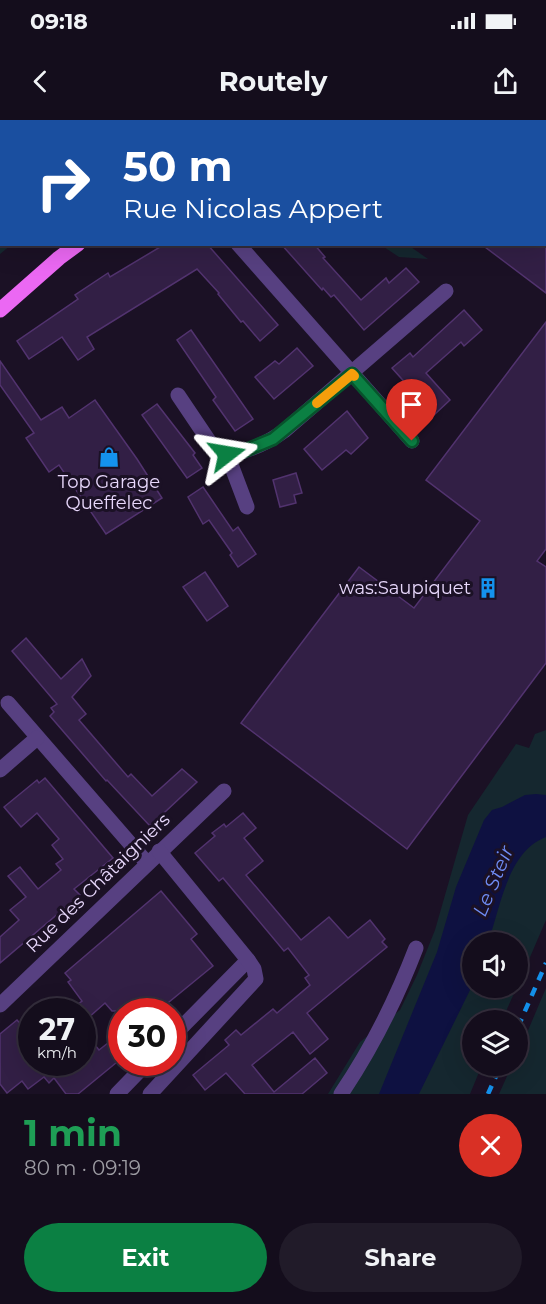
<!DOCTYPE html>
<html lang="en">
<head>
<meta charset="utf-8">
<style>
  body { margin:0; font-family:Montserrat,sans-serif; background:#211b29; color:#f1f3f6; height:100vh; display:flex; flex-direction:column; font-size:22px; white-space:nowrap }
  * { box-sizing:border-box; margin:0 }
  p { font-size:20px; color:#9d9ca3 }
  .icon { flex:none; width:33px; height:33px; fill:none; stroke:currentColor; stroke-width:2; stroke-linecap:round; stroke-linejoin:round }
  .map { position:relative; height:974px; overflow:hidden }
  .sheet { display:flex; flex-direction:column; background:#140d1c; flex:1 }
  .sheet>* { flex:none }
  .top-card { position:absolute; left:0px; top:0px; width:546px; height:126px; box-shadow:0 6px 24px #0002,0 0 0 2px #332d3b; background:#1a4fa0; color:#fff; overflow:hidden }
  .tools { position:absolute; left:462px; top:812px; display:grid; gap:12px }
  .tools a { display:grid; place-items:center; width:66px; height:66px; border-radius:50%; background:#140d1c; box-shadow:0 6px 24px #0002,0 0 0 2px #332d3b; font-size:30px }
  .speed { position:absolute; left:18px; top:878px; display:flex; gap:12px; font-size:30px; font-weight:700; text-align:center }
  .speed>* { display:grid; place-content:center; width:78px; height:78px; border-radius:50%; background:#140d1c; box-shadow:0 6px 24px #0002,0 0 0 2px #332d3b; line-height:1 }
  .speed small { font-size:15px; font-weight:400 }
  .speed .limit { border:9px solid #d22; background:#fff; color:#111 }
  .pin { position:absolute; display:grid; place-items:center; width:51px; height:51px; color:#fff; margin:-62px -26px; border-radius:50% 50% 50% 0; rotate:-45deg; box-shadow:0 0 6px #0007 }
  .pin .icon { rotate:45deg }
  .me { position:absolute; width:66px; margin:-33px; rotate:76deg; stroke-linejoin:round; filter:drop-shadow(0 0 4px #0008) }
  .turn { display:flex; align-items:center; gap:21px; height:126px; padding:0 24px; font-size:27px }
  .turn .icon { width:78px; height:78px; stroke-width:2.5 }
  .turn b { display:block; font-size:42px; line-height:51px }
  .round { display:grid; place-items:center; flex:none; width:63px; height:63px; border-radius:32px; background:#211b29 }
  .overview { display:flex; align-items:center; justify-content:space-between; height:102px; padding:0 24px }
  h1 { font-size:36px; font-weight:700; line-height:45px; color:#1e9e55 }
  .primary-button { display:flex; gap:12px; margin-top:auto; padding:12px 24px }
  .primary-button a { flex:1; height:69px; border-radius:36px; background:#0b8043; color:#fff; font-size:24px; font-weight:700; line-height:69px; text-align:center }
  .primary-button a+a { background:#211b29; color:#f1f3f6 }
  .status { display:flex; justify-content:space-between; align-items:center; height:42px; padding:0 30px; background:#140d1c; direction:ltr }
  .status svg { height:16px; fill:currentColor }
  header { display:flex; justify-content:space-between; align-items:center; height:78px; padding:0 24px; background:#140d1c; font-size:27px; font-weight:700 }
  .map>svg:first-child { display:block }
  .green { fill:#15272f }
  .water { fill:#0e1141 }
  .building { fill:#321f45; stroke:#52336f; stroke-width:1.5 }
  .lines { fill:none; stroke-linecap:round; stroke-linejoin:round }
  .minor { stroke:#574081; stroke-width:15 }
  .major { stroke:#eb68f3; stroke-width:15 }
  .rail { stroke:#1492ed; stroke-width:4.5; stroke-dasharray:9 8; stroke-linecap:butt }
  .route-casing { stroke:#07532c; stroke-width:15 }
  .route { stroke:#0b8043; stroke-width:10 }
  .slow { stroke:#f59e0b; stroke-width:10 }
  .labels { text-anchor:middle; stroke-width:6; stroke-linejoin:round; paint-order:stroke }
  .poi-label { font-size:18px; fill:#e8d8fc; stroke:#1b1125 }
  .street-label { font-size:18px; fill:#e8d8fc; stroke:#1b1125 }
  .water-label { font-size:20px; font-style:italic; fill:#6f8cf4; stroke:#1b1125 }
</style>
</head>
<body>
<div class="status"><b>09:18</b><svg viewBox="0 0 49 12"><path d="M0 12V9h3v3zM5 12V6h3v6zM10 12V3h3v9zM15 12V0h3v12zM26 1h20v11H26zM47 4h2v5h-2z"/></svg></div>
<header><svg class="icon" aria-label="back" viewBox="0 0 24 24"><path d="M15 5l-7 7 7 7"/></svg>Routely<svg class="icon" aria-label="share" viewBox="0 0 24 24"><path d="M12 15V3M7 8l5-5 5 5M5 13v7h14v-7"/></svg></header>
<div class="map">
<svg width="546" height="974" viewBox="0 0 546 974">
  <rect width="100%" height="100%" fill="#1b1125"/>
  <g class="green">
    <path d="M0,0H155L2,2V124L11,125L0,134Z"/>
    <path d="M381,125H408L428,139L399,137Z"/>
    <path d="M546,610V800L518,865V822H472V867H517L502,900H472V945H482L470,974H328L360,922L400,890L417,855L435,810L468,695L516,624L529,628L535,614Z"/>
    <path d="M546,868V974H499L512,945H518V934Z"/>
  </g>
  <path class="water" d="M536,674L546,675V717C507,732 501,787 488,822H472V866L419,974H379L437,832L456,767L484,700L492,690L502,687L525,675Z"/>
  <g class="building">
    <path d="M165,124H207L278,205L260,221L243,201L241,202L218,174L219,173L197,149L87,217L94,229L78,240L62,217L29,239L17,221L78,179L75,175L108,153L110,157Z"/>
    <path d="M281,124H314L325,137L323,138L361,180L386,158L389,163L406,148L419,162L364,210L334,175L331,177L323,168L322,170Z"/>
    <path d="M481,124H546V173Z"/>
    <path d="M464,190L482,210L464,226L461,222L426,253L450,280L434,295L392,248L410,233L413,237Z"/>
    <path d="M546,202V429L537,441L546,447V543L407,729L241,603L359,447L414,488L480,401L426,360Z"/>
    <path d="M191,210L253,299L235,311L213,280L216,277L177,220Z"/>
    <path d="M297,228L313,246L274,279L255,257L275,241L279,244Z"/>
    <path d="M0,241L41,300L62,287L69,298L95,280L137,339L162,378L106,414L59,345L49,352L26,318L34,313L0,265Z"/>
    <path d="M157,284L195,333L193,335L202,348L187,358L142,295Z"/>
    <path d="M347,291L368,318L351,334L346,330L322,350L304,329Z"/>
    <path d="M296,353L302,373L294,375L296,383L280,387L273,360Z"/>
    <path d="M203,367L233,411L238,407L256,434L238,447L230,435L232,433L209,400L203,404L188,377Z"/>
    <path d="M205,452L228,486L207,501L183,467Z"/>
    <path d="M26,518L61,559L82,539L91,556L72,577L86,594L79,600L128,657L131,654L152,676L182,649L197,662L150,706L107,660L106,661L50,596L54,592L51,588L57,584L12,531Z"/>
    <path d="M45,658L113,738L74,769L80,775L0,843V817L19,800L10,790L26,777L8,756L20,747L38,769L61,750L56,744L63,739L52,725L59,719L37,693L21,707L4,687L37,660L39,663Z"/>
    <path d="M243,693L256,708L244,718L263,741L246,755L301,820L329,797L348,818L370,800L385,819L382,822L387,827L307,893L328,919L310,934L293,912L252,945L274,972L315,938L327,953L302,974H245L226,953L205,970L193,955L229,925L225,920L236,910L241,915L273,889L277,893L310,865L305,858L309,855L288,828L284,831L223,758L219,761L195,733L215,716L212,713L224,704L226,707Z"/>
    <path d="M161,771L197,814L191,819L213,846L158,891H112L105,883L88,898L77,885L82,881L68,862L71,860L65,853Z"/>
    <path d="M17,900L32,917V942H82V909L99,930L122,912V938L78,974H66L54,958L49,963L44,957L28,969L22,961L7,973L0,964V914Z"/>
  </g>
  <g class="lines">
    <g class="minor">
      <path d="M238,124L412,321"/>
      <path d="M178,275L215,330C233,341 269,322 284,311L446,171"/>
      <path d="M227,334L247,387"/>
      <path d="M8,583L147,743"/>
      <path d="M0,650L37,618"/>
      <path d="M0,885L224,671"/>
      <path d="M172,917L248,840"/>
      <path d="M117,974L148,942"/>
      <path d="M150,974L256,859L254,849L248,840L159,731"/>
      <path d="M341,974C372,928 396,880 416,828"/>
    </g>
    <g class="major">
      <path d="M200,2L201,0"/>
      <path d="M221,2L223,0"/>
      <path d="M0,190L59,138L78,124"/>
    </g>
    <g class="rail">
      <path d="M518,907L546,843"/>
      <path d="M488,974L501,945"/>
    </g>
  </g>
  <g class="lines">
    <g class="route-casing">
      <path id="route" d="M227,334L244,331L273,319L352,254L412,321"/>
    </g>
    <use href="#route" class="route"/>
    <path class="slow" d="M317,283L352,254L354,256"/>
  </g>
  <defs>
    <g id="shop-bare" transform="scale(1.62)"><path d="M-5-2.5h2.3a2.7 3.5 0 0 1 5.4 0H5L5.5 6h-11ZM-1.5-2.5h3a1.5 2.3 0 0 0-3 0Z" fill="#1492ed" stroke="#1b1125" stroke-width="2.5" paint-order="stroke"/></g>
    <g id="building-bare" transform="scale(1.62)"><path d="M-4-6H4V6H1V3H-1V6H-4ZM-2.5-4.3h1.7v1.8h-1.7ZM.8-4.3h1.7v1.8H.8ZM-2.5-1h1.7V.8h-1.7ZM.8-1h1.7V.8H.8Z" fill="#1492ed" stroke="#1b1125" stroke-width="2.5" paint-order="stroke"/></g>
  </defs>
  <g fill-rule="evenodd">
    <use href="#shop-bare" x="109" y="337"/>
    <use href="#building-bare" x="488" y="468"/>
  </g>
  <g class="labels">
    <g class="poi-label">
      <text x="109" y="368">Top Garage<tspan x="109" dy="21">Queffelec</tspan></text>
      <text x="471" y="474" text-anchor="end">was:Saupiquet</text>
    </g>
    <g class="street-label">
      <text transform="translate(98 763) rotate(-44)" y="6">Rue des Châtaigniers</text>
    </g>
    <g class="water-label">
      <text transform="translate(493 761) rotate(-67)" y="7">Le Steir</text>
    </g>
  </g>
</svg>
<div class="tools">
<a><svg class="icon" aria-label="sound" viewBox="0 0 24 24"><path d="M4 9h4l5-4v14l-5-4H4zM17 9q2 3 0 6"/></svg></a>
<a><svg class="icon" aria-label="layers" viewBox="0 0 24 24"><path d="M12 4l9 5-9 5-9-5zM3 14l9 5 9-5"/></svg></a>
</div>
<div class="speed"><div>27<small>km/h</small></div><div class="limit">30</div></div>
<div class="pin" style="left:412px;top:321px;background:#d93025"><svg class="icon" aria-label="arrive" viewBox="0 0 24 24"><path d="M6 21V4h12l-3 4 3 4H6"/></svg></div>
<svg class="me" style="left:227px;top:334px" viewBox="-20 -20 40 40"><path d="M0-17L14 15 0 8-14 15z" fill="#0b8043" stroke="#fff" stroke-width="4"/></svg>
<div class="top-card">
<div class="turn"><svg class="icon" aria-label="right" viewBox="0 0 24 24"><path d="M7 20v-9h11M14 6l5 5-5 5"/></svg><div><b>50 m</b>Rue Nicolas Appert</div></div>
</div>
</div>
<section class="sheet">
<div class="overview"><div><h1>1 min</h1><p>80 m · 09:19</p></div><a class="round" style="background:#d93025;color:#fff"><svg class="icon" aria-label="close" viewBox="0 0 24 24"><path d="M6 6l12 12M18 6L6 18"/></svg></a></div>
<div class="primary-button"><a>Exit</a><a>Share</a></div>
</section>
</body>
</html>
